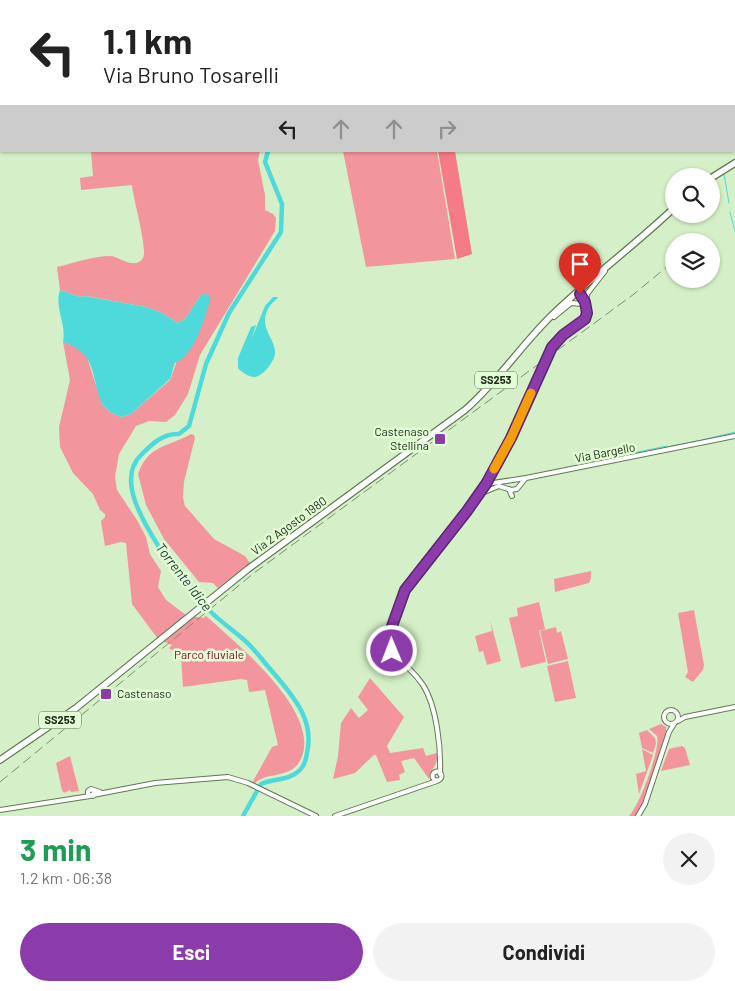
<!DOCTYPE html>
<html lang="it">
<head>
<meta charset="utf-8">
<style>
  body { margin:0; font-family:Barlow,sans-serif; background:#f2f2f2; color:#222; height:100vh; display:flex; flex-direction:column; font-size:19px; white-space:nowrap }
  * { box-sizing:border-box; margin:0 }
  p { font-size:16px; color:#767676 }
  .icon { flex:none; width:28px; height:28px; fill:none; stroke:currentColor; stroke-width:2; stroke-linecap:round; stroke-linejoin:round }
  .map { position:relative; height:816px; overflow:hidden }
  .side { display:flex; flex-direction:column; background:#fff; flex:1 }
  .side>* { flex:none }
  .hud { position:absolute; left:0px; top:0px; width:735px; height:152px; box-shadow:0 1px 4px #0004; background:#fff; color:#222; overflow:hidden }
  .tools { position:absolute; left:665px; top:168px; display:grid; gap:10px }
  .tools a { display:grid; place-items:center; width:55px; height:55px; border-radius:50%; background:#fff; box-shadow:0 1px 4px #0004; font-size:25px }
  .pin { position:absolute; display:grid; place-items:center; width:42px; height:42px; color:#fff; margin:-51px -21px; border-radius:50% 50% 50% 0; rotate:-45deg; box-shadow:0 0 5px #0007 }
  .pin .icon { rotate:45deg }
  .me { position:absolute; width:55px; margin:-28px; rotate:359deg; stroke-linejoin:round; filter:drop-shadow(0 0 4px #0008) }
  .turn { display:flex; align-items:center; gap:18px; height:105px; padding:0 20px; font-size:22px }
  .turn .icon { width:65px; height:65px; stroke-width:2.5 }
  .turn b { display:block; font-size:35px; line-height:42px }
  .lanes { display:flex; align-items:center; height:48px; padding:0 20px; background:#0003; justify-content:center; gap:25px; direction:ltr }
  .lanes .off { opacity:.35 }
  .round { display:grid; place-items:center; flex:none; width:52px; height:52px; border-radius:26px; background:#f2f2f2 }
  .head { display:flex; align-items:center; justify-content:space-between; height:85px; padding:0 20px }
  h1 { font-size:30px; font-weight:700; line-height:38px; color:#1e9e55 }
  .cta { display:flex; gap:10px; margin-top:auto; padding:10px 20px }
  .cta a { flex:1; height:58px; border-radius:30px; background:#8c3bab; color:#fff; font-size:20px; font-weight:700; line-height:58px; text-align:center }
  .cta a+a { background:#f2f2f2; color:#222 }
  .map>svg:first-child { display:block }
  .green { fill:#f3959c }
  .forest { fill:#f47b87 }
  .water { fill:#4edadb }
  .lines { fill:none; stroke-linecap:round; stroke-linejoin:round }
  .stream { stroke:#4edadb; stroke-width:1 }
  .river { stroke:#4edadb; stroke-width:4.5 }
  .minor-casing { stroke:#617855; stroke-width:6 }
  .major-casing { stroke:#617855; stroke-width:8 }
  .minor { stroke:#fff; stroke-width:4 }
  .major { stroke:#fff; stroke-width:5.5 }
  .rail { stroke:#7b8e72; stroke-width:1; stroke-dasharray:10 5; stroke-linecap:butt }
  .route-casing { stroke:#5b266f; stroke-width:12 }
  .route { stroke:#8c3bab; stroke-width:9 }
  .slow { stroke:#f59e0b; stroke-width:9 }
  .poi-dot { fill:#8c3bab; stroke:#e2fdd5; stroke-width:2 }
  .labels { text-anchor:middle; stroke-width:5; stroke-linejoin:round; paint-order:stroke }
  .shield { fill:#e2fdd5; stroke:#5a6952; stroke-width:1 }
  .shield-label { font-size:11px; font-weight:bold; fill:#1f291a }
  .poi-label { font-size:12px; fill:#1f291a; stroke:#e2fdd5; text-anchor:end }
  .street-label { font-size:12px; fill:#1f291a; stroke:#e2fdd5 }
  .park-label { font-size:12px; fill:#7b0b28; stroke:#e2fdd5 }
  .water-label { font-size:14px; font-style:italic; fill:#234040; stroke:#e2fdd5 }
</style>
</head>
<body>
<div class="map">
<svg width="735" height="816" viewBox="0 0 735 816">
  <rect width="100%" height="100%" fill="#d5f0c8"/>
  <g class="green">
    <path d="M91,151H260L258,160L265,195V210L273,214L276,218L275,231L200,355L188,394L175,415L166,422L149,421L136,426L119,454L115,477L117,490L137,520L146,537L150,554L161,571L158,587L166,600L186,615L203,618L206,616C236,643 325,715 300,761C290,779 267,771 254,784L252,783L272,747L278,745L265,690L249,692L247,680L241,679L183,687L181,657L169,648L172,645L158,639L132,604L126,543L121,542L105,546L101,521L105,517V514L100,510L93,494L73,473L60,447L59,427L70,380L63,342L78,347L87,357L102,404L111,413L122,417L131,414L170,380L201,295L185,319L178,323L160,312L146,307L86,296L80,297L60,290L57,267C74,263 93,256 110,256C119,256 135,271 143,258C148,249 133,199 132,185L81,190L80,178L93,176Z"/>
    <path d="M343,151H437L455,259L366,267Z"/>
    <path d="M191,434L194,435L195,438L184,482L183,497L185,506L214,539L245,556L250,563L218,588L213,583L199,582L164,539L146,505L138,474C148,445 168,447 191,434Z"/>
    <path d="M591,571V578L589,583L555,592L554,579Z"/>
    <path d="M539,602L545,629L539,631L546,662L521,668L509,618L518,616L517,608Z"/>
    <path d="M694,610L704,665L703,670L693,682L685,677L688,672L678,613Z"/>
    <path d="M490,620L501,661L487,665L483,651L479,652L475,636L492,631Z"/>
    <path d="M556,627L557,633L561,631L568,659L548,664L540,631Z"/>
    <path d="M568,661L576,698L555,702L547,666Z"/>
    <path d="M370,678L404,717L387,746L390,753L423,748L426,756L437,753C439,766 430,768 429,779L414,758L401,761L405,772L399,775L400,780L387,782L376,755H374L355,773L333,779L338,756L341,723L351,708L359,718L368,710L358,697Z"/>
    <path d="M661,724L666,727V735L644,802L636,816H629C639,807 661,748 657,736L649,729Z"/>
    <path d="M647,730L655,738L656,744L653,753L642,748L639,733Z"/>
    <path d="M682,746L685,748L690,765L661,771L669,749Z"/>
    <path d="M642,749L653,755L639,794L636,774L646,771Z"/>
    <path d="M70,756L79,791L71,792L70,790L64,793L62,790L56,763Z"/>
  </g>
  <path class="forest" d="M438,151H455L472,254L457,259Z"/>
  <g class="water">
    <path d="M60,290L80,297L85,296L146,307L160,312L178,323L185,319L201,295L206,294L210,295V300C205,318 194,356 175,363L170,379L131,414L122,417L111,413L102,404C90,375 98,354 63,342C67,325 54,307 60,290Z"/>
    <path d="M273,297H277L278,298C270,304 265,311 265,321C265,333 276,342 275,354C274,362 263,376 255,377C249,377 241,372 238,368V358L251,327L256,325L252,338L265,306Z"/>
  </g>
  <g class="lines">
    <g class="stream">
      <path d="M724,174L729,203"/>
      <path d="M730,212L735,231"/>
      <path d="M702,440L735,432"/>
      <path d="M671,446L698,441"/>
      <path d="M583,463L667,446"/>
    </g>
    <g class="river">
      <path d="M429,1V0"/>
      <path d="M243,816L261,784C274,778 289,781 300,770C304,766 306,760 307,753C315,719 292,695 271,670C262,660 254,648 243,639C233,630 221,622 211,612C207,608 204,602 200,597C187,580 170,565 159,547C144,523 116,479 141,455C152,444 163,433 179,434L189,426L206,364L229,313L281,232L282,204L265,162L268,151"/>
    </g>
    <g class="minor-casing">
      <g id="minor">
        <path d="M554,317L571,303L582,304"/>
        <path d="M486,484L526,478L735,436"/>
        <path d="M509,489L512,496"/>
        <path d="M482,493L499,486L511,490L517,489L525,479"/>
        <circle cx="389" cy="649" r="4"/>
        <path d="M386,646L405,590L467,511L486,483L511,437L552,347L563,335L585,319L587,294L605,271"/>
        <path d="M389,653C401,661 415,673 423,685C437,707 441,749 440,774"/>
        <circle cx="671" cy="717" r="7"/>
        <path d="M678,721L685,717L735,707"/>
        <circle cx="437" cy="776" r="4.5"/>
        <path d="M94,791L93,796L88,794V791L91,789L100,792"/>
        <path d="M93,795L155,783L228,777L248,783L316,816"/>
        <path d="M0,810L90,796"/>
        <path d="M335,816L437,781"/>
        <path d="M638,816L645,804L669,732L674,724"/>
      </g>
    </g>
    <g class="major-casing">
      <g id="major">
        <path d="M711,178L735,163"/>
        <path d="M0,760L76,708L248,569L465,410C497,382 520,347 550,317C589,279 634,246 674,208"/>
      </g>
    </g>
    <use href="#minor" class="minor"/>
    <use href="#major" class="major"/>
    <path class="rail" d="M0,782L254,573L634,294L674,261"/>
  </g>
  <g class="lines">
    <g class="route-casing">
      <path id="route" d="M392,651L391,629L405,590L467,511L486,484L511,438L552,347L563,335L585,319L587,313L585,302L580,294"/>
    </g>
    <use href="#route" class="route"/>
    <path class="slow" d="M494,469L511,438L531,393"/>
  </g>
  <g class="poi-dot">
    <rect x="434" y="433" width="12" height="12" rx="2.5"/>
    <rect x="100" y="688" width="12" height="12" rx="2.5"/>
  </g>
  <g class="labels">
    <g class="shield">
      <rect x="475" y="371.5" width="42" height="17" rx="4"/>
      <rect x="39" y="711.5" width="42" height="17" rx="4"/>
    </g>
    <g class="shield-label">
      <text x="496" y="384">SS253</text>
      <text x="60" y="724">SS253</text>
    </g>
    <g class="poi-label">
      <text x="429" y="436">Castenaso<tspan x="429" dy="14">Stellina</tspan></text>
      <text x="117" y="698" text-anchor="start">Castenaso</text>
    </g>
    <g class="street-label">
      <text transform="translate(605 453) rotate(-11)" y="4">Via Bargello</text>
      <text transform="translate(289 526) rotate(-36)" y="4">Via 2 Agosto 1980</text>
    </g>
    <g class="park-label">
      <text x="209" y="659">Parco fluviale</text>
    </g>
    <g class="water-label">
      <text transform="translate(184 577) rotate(52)" y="5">Torrente Idice</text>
    </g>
  </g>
</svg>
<div class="tools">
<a><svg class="icon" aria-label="search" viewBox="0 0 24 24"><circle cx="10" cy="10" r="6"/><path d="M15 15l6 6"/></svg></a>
<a><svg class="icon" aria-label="layers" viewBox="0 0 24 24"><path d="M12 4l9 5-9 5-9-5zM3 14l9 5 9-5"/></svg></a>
</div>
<div class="pin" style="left:580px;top:294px;background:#d93025"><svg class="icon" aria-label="arrive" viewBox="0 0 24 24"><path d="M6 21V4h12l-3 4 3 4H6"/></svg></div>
<svg class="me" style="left:392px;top:651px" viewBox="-20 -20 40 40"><circle r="17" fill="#8c3bab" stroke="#fff" stroke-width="3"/><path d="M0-11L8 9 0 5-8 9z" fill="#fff"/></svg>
<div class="hud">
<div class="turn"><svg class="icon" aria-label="left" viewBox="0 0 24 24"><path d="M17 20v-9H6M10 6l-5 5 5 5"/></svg><div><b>1.1 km</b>Via Bruno Tosarelli</div></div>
<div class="lanes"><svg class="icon" aria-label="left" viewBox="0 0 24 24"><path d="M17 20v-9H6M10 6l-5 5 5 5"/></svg><svg class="icon off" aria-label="ahead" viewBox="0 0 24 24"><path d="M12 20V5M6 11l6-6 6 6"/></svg><svg class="icon off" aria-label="ahead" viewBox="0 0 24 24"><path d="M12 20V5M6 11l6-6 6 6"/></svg><svg class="icon off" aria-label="right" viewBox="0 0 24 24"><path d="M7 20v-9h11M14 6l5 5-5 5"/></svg></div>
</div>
</div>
<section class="side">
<div class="head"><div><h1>3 min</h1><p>1.2 km · 06:38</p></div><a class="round"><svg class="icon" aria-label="close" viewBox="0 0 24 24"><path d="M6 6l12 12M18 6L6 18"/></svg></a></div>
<div class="cta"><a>Esci</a><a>Condividi</a></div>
</section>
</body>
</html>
